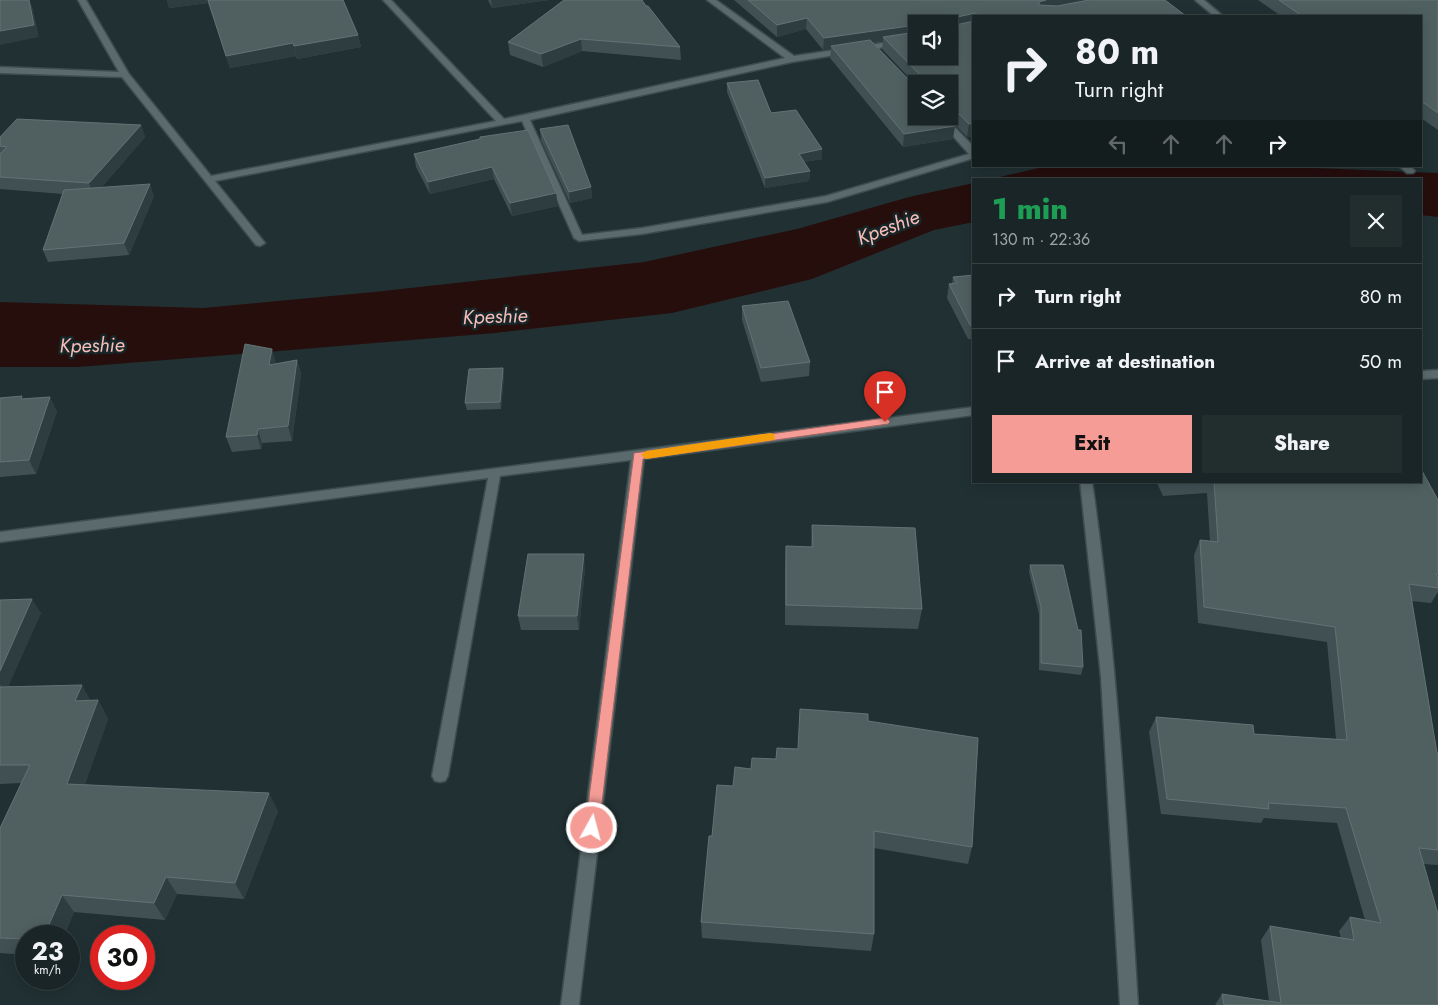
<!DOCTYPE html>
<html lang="en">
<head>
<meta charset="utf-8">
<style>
  body { margin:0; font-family:Jost,sans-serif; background:#222d2e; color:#f1f3f6; height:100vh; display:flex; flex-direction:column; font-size:19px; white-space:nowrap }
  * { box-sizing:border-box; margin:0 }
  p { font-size:16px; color:#9fa5a7 }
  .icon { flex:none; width:28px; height:28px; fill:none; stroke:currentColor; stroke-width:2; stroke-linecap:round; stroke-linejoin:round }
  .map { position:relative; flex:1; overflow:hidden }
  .side { position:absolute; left:972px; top:178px; width:450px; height:305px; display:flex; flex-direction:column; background:#192526; border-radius:0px; box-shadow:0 2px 12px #0003,0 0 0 1px #374243 }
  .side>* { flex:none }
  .top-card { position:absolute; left:972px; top:15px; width:450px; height:152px; border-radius:0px; box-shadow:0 2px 12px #0003,0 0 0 1px #374243; background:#192526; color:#f1f3f6; overflow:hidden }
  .buttons { position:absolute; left:908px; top:15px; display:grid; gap:10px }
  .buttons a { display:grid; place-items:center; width:50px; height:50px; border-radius:0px; background:#192526; box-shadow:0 2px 12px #0003,0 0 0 1px #374243; font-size:25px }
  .speed { position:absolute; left:15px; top:925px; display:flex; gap:10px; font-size:25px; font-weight:700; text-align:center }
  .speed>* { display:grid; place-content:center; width:65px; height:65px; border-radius:50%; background:#192526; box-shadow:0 2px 12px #0003,0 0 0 1px #374243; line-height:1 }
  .speed small { font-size:12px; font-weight:400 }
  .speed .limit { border:8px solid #d22; background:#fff; color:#111 }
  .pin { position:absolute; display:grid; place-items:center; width:42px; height:42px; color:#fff; margin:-51px -21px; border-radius:50% 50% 50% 0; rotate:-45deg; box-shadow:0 0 5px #0007 }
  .pin .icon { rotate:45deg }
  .me { position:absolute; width:55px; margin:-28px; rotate:7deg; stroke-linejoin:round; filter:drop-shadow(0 0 4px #0008) }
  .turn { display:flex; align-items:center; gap:18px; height:105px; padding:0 20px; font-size:22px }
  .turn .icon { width:65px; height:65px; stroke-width:2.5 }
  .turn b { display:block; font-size:35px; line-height:42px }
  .lanes { display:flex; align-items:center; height:48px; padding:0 20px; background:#0003; justify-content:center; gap:25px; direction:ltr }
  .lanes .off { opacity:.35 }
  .round { display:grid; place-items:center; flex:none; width:52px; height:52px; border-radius:0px; background:#222d2e }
  .headline { display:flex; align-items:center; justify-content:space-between; height:85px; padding:0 20px }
  h1 { font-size:30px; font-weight:800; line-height:38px; color:#1e9e55 }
  .button { display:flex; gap:10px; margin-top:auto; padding:10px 20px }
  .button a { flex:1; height:58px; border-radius:0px; background:#f59c96; color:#111; font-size:20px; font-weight:800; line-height:58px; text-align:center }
  .button a+a { background:#222d2e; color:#f1f3f6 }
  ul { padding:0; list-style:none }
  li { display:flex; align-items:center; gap:15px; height:65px; padding:0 20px; border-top:1px solid #374243 }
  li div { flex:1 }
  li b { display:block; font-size:19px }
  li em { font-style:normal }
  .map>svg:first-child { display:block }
  .water { fill:#260e0d }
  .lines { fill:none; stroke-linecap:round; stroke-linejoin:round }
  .minor-casing { stroke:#3d4c4e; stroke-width:3 }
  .minor { fill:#5b6a6c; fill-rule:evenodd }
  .wall { fill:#415153; fill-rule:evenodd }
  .shaded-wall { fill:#2e3e40 }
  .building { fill:#506061; stroke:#647274 }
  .route { fill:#f59c96; stroke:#9f6562 }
  .slow { fill:#f59e0b }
  .labels { text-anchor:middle; stroke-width:5; stroke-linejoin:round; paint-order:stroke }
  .water-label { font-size:20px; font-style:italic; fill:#f9bdb8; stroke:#172729 }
</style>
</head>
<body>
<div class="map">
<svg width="1438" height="1005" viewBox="0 0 1438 1005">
  <rect width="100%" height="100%" fill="#213133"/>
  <g class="water">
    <path d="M1048,166L1290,167L1438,173V217L1421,215V179H991Z"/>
    <path d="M974,183V222L934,230L812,279L672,313L495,333L267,352L78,367H0V302L204,308L374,292L644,262L797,229L909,197Z"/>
  </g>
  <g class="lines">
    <g class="minor-casing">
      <g id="minor">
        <path d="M78,0H86L129,74L211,176L496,121L383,0H391L504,119L785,58L707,0H716L794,56L916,38V42L792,62L530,120L582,235L642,228L826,196L969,154L935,116H944L972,145L974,158L827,202L642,234L579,241L574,238L522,121L215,181L265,243L260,246L256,245L122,77L0,73V67L119,72Z"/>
        <path d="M1195,0H1204L1223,16H1214Z"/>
        <path d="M1399,166H1410L1415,171L1413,173H1407Z"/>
        <path d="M1438,370V378L1421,379V371Z"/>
        <path d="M974,407V415L644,459L579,1005H561L631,460L500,476L448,776L445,781L440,782L435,781L432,776L488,478L0,542V532Z"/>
        <path d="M1080,481H1092C1117,655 1127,830 1138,1005H1120L1101,677Z"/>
      </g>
    </g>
    <use href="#minor" class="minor"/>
  </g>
  <g class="wall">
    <path d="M167,0H343L358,35L361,47L297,59L296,56L230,68L208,3L169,8Z"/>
    <path d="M488,0H549L492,8Z"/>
    <path d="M734,0H1165L1186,16H974V136L967,137L947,116H949V84H916V116L953,139L903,147L830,58L831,49L823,50L806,29L777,37ZM883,41L882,49L915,84H913L873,43Z"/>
    <path d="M1258,0H1438V130L1421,118V16H1281Z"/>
    <path d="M646,6L680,47L681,60L582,51L543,67L510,55L508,42Z"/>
    <path d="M727,83L822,149V159L804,162L810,171L809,181L765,188L727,92Z"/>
    <path d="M141,125L145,137L101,188L154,196L129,255L48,262L43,250L63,194L0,189V137Z"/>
    <path d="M540,129L591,187L592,198L570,203L541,140Z"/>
    <path d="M480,139L558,206L512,216L494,179L430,194L416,167L414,154Z"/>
    <path d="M974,275V339H968L947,298L949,284H952L953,277Z"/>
    <path d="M742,306L810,362L809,376L761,382L742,320Z"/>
    <path d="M297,360L301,374L292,441L262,443L261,449L232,452L226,437L276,364Z"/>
    <path d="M503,368L504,375L501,409L467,410L465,403Z"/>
    <path d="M0,398L24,399L57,411L36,474L0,477Z"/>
    <path d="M1156,481H1421L1438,500V592L1431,603L1411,601L1437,753H1438V865L1423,864L1438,1005H1215L1222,994L1269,1001L1261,940L1270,926L1341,938L1339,931L1350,917L1365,920L1337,823L1264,818L1261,823L1161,814L1149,732L1156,717L1254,734L1336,739L1327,642L1198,623L1194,555L1200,540L1210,541L1207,493L1163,496Z"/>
    <path d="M812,525L922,609L918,629L785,625V567L786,546L811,547Z"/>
    <path d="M1030,565L1078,630L1083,667L1081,675L1039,670V614L1029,572Z"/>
    <path d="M585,568L579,630H521L518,616Z"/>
    <path d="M0,600L41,613L8,686L91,700H98L108,719L85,784L278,811L244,899L177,894L165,920L74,912L64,936H26V955L0,953V828L21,783L0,784Z"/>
    <path d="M868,721L972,847L968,864L874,848V934L871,951L702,938L701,922L712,836L733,786L776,759L798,749Z"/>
  </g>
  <g class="shaded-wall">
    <path d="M29,0L33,9L39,37L0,45V31Z"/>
    <path d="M167,0H208V3L169,8Z"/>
    <path d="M491,0H549L492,8Z"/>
    <path d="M1046,0H1110L1037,14L1039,2Z"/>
    <path d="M975,13V16H974V25L949,31V19Z"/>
    <path d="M807,18L806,29L777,37V25Z"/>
    <path d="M916,25V37H883V41L833,48L831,46V49L823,50L824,38Z"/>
    <path d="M358,35L361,47L297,59L294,46Z"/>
    <path d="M581,39L582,51L543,67L541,54Z"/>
    <path d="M293,43L296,56L230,68L226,56Z"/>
    <path d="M974,123V136L967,137L969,124Z"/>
    <path d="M141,125L145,137L94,196L89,183Z"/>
    <path d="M955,126L953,139L903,147L904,134Z"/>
    <path d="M822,149V159L798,163L799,154Z"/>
    <path d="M492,167L494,179L430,194L428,182Z"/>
    <path d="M810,171L809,181L765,188V178Z"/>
    <path d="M150,184L154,196L129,255L124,243Z"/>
    <path d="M591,187L592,198L570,203L569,192Z"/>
    <path d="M556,193L558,206L512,216L510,203Z"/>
    <path d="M272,349L276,363L269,365Z"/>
    <path d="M297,360L301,374L292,441L288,426Z"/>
    <path d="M503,368L504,375L501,409L500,402Z"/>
    <path d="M50,397L57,411L36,474L29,460Z"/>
    <path d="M258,429L262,443L261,449L257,435Z"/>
    <path d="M584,554L585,568L579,630L577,616Z"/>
    <path d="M32,599L41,613L6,692L0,684V671Z"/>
    <path d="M82,685L92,703L75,701Z"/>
    <path d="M98,700L108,719L79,801L67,784Z"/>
    <path d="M269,793L278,811L244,899L235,883Z"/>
    <path d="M166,877L177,894L165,920L154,903Z"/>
    <path d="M62,895L74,912L64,936H44Z"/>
  </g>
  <g class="building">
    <path d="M0,0H29L34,25L0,31Z"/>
    <path d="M208,0H343L358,35L294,46L293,43L226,56Z"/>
    <path d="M564,0H642L646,6H648L680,47L581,39L541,54L508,42Z"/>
    <path d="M748,0H1046L1039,2V5L1057,6L1089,0H1165L1186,16H977L978,15L975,13L949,19V24H916V25L824,38L807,18L777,25Z"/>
    <path d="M1279,0H1438V113L1421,101V16H1302Z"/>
    <path d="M974,21V123L969,124L949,104V84H919V74L883,37L916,32V56H949V24L951,26Z"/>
    <path d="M870,40L913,84L916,85V116H946L955,126L904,134L831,46Z"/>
    <path d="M758,80L771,113L796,110L822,149L799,154L810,171L765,178L727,83Z"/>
    <path d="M17,119L141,125L89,183L0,177V154L7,147L0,146V137Z"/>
    <path d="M568,125L591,187L569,192L540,129Z"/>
    <path d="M528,130L556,193L510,203L492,167L428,182L414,154L480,139V137Z"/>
    <path d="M150,184L124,243L43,250L64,190Z"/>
    <path d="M974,275V325H970L949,284L957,283L953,277Z"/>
    <path d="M788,301L810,362L761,368L742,306Z"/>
    <path d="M245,344L272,349L269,365L297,360L288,426L258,429L257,435L226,437Z"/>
    <path d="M503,368L500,402L465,403L469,369Z"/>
    <path d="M22,396L21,399L50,397L29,460L0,462V398Z"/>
    <path d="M1421,469L1438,500V574H1436L1438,580V588L1409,584L1437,753H1438V850L1419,848L1438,914V1005H1224L1222,994L1281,1003L1270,926L1354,940L1350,917L1381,923L1346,808L1268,803L1269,809L1167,799L1156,717L1253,725L1254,734L1347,740L1335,627L1204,607L1200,540L1218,542L1214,481H1421Z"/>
    <path d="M812,525L915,528L922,609L786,605V546L813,547Z"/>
    <path d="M528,554H584L577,616H518Z"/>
    <path d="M1030,565H1063L1078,630H1081L1083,667L1041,663V607Z"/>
    <path d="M32,599L0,671V600Z"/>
    <path d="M82,685L75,701L98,700L67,784L269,793L235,883L166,877L154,903L62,895L44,936H26V939L0,938V828L30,765H0V688L1,687Z"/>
    <path d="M800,709L868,714V721L978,738L972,847L874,831V934L701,922L709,836H712L717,785L733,786L735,767L751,769L752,758L776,759L777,748L798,749Z"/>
  </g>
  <path class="route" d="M885,418L888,419L890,422L888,424L643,459L599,828L597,833L592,835L587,833L585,828L634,453Z"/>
  <path class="slow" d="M770,433L774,434L775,437L774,440L646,459L641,455L646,451Z"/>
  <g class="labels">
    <g class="water-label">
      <text transform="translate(888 227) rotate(-21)" y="7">Kpeshie</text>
      <text transform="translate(495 316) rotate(-2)" y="7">Kpeshie</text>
      <text transform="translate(92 345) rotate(-1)" y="7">Kpeshie</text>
    </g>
  </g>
</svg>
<div class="buttons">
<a><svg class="icon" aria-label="sound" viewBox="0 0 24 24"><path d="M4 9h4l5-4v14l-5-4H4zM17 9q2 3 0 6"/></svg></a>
<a><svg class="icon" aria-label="layers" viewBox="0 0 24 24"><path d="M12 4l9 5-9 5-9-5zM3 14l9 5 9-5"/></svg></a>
</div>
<div class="speed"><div>23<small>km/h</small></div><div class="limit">30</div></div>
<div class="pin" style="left:885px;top:422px;background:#d93025"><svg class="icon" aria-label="arrive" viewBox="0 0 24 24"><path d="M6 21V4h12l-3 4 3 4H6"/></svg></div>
<svg class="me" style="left:592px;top:828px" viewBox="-20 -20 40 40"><circle r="17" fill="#f59c96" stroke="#fff" stroke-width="3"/><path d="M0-11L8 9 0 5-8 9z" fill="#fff"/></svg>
<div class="top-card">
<div class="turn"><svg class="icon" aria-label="right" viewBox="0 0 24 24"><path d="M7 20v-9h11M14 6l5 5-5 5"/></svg><div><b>80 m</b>Turn right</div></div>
<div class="lanes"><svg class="icon off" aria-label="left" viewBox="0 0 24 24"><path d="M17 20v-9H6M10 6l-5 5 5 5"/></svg><svg class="icon off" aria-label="ahead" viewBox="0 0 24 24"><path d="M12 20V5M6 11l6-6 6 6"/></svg><svg class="icon off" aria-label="ahead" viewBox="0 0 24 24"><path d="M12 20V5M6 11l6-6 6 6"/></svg><svg class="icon" aria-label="right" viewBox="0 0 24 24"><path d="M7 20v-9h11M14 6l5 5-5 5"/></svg></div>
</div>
<section class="side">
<div class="headline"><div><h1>1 min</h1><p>130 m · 22:36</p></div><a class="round"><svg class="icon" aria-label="close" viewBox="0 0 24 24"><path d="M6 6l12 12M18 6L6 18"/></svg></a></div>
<ul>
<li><svg class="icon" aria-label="right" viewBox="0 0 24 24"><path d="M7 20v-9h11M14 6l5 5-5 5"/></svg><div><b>Turn right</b></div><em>80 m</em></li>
<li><svg class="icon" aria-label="arrive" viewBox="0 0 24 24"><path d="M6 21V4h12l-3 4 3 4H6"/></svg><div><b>Arrive at destination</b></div><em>50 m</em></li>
</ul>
<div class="button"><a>Exit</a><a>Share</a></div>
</section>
</div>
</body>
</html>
